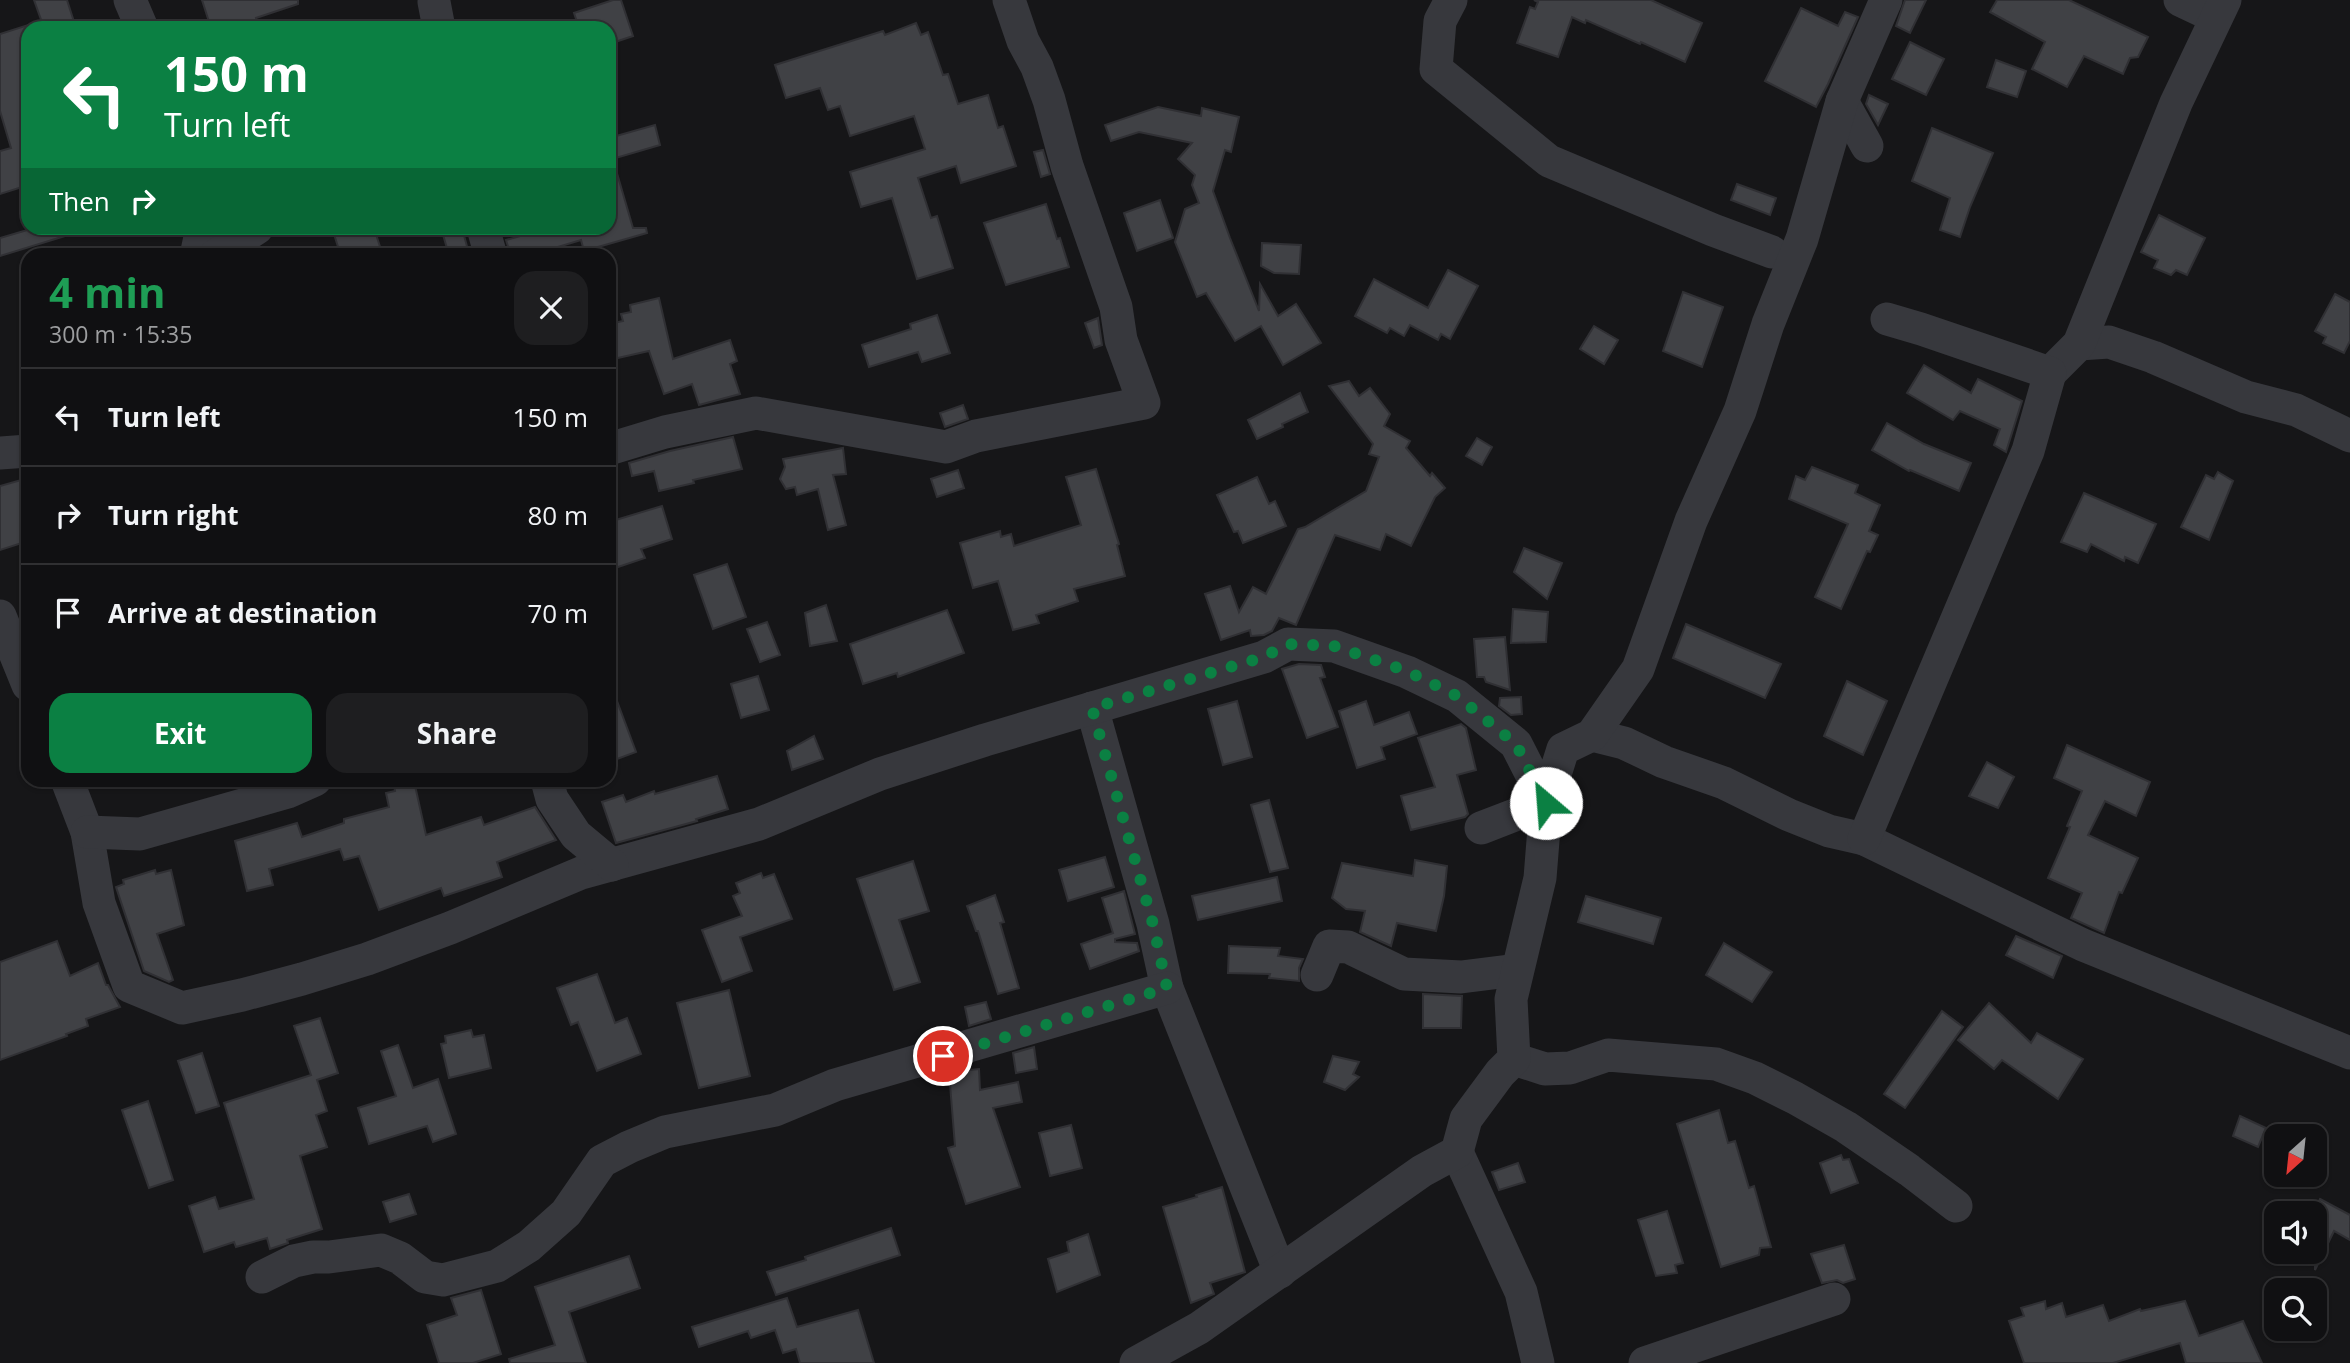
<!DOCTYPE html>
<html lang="en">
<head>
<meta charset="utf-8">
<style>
  body { margin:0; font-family:"Open Sans",sans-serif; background:#1e1e20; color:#f1f3f6; height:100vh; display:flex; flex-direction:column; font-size:26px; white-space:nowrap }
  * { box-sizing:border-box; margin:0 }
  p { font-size:23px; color:#9c9d9f }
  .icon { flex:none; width:38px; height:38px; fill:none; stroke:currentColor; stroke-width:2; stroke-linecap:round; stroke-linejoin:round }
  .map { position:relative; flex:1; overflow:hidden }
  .drawer { position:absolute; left:21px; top:248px; width:595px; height:539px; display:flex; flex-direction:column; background:#101012; border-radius:21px; box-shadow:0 2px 5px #0004,0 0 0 2px #303032 }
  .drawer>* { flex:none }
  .hud { position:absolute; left:21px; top:21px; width:595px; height:214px; border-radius:21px; box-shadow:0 2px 5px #0004,0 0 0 2px #303032; background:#0b8043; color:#fff; overflow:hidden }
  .needle { width:46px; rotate:207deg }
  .fabs { position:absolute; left:2264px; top:1124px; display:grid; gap:14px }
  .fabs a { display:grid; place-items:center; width:63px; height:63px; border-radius:14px; background:#101012; box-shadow:0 2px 5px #0004,0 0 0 2px #303032; font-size:35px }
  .pin { position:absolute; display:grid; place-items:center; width:60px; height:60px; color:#fff; margin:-30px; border:4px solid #fff; border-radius:50%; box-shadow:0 2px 7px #0007 }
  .me { position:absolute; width:77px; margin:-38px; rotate:333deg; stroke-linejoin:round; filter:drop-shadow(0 0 5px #0008) }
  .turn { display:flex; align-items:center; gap:24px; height:147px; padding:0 28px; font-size:32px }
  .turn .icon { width:91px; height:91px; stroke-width:2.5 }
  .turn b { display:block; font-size:49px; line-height:60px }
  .then { display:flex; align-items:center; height:66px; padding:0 28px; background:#0003; gap:14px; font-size:26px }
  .round { display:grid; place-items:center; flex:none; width:74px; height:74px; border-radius:21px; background:#1e1e20 }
  .head { display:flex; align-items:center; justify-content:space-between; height:119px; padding:0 28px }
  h1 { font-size:42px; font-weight:700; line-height:52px; color:#1e9e55 }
  .primary-button { display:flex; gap:14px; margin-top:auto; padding:14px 28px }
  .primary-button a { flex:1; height:80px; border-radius:21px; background:#0b8043; color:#fff; font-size:28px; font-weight:700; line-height:80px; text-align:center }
  .primary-button a+a { background:#1e1e20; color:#f1f3f6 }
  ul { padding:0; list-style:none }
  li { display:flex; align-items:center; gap:21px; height:98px; padding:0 28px; border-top:2px solid #303032 }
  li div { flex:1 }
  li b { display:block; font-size:26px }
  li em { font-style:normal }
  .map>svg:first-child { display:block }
  .building { fill:#404145; stroke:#303034; stroke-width:2 }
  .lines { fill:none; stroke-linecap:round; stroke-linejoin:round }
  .minor { stroke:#37383d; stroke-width:33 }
  .route { stroke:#0b8043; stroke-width:12; stroke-dasharray:0 21.6 }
</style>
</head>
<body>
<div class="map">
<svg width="2350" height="1363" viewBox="0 0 2350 1363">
  <rect width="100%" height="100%" fill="#161618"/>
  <g class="building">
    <path d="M34,0H67L76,28H44Z"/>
    <path d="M202,0H298V4L256,18L259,28H211Z"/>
    <path d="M613,0H621L633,36L609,44V28H579L574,13Z"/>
    <path d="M1534,0H1651L1702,23L1685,62L1641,42L1640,44L1586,20L1585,23L1572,17L1558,57L1517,43L1530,7L1535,9L1538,2Z"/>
    <path d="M1905,0H1926L1910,33L1896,26Z"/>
    <path d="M1997,0H2069L2148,37L2138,57L2130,58L2123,74L2084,56L2067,87L2032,69L2045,42L1990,12Z"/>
    <path d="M1801,8L1838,26L1845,12L1858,17L1828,84L1816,107L1765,81Z"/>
    <path d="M916,23L921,35L928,32L943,75L948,74L958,104L988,95L998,128L1003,126L1016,166L961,183L956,166L918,178L931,218L937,216L953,268L917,279L892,198L861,207L850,172L925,149L914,116L850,136L840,106L828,110L820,88L786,98L775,65L883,31L885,35Z"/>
    <path d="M28,25V189L23,190L22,187L0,194V151L11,148L0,111V34Z"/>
    <path d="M1910,42L1944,59L1926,95L1892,79Z"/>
    <path d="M1996,60L2026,71L2017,97L1987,87Z"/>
    <path d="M1869,95L1888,104L1878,125L1866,104Z"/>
    <path d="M1158,107L1201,116L1202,108L1239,117L1231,152L1225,150L1213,191L1230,238L1259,311L1260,284L1278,316L1296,304L1321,343L1283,365L1261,326L1235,341L1206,293L1197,297L1175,242L1185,209L1199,203L1192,185L1195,175L1178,159L1192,143L1139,132L1111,141L1105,125Z"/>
    <path d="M655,125L660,145L609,160V138Z"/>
    <path d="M1932,128L1993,153L1970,207L1960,237L1940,230L1950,198L1912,181Z"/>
    <path d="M1043,150L1050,174L1041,177L1034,152Z"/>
    <path d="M614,163L633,228H646L647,233L584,251L581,240L528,256H511L506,240L549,228H609V164Z"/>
    <path d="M1737,184L1776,198L1770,215L1731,200Z"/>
    <path d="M1160,200L1173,238L1137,251L1124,213Z"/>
    <path d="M1046,204L1057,239L1060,238L1069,267L1006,285L984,223Z"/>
    <path d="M2159,215L2205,238L2187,275L2176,270L2171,275L2154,268L2158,260L2141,252Z"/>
    <path d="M34,228H77L78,232L0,256V238Z"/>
    <path d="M332,228H374L383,256H341Z"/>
    <path d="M441,228H462L468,250L449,255Z"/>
    <path d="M1262,243L1301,245L1299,274L1274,273L1261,266Z"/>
    <path d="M1448,270L1478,286L1450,339L1441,334L1438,340L1410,325L1404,336L1390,328L1387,333L1355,316L1374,279L1428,308Z"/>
    <path d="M1683,292L1723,307L1702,367L1663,351Z"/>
    <path d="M2335,294L2350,302V341L2344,353L2323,343L2326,337L2315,331Z"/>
    <path d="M659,298L673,359L730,340L737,361L730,364L740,394L699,405L692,384L664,394L649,351L609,360V324L623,321L621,314L631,312L630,305Z"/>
    <path d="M937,315L950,353L922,362L918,352L869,367L862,345L911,329L910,324Z"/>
    <path d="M1098,318L1102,345L1094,348L1085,323Z"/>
    <path d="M1594,326L1618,340L1604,364L1580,349Z"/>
    <path d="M1924,365L1971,393L1978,379L2022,401L2006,452L1994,445L2000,429L1960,411L1953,420L1907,393Z"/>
    <path d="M1349,381L1359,396L1370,388L1390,414L1384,426L1410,441L1406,448L1430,476L1432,473L1445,488L1435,497L1411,546L1386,534L1380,550L1335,535L1296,625L1279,618L1272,631L1264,635L1251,636L1250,630L1221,640L1205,594L1230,586L1239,612L1253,587L1266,594L1298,529L1305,527L1366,491L1379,457L1369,454L1373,444L1329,386Z"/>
    <path d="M1300,393L1308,412L1282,424L1283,427L1257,439L1248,420Z"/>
    <path d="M963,405L968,419L945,427L940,413Z"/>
    <path d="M1887,423L1924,444L1971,463L1959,491L1910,470L1909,471L1872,450Z"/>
    <path d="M733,437L742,469L693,480L694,483L659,491L654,471L632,476L629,463L670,451Z"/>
    <path d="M1477,438L1492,447L1482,465L1466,456Z"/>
    <path d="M843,448L846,474L833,475L846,525L828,530L818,489L797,495L795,487L786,489L780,479L785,467L783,459Z"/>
    <path d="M1812,467L1858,485L1855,493L1880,505L1869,531L1878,535L1870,552L1867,551L1841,609L1815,597L1848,524L1789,499L1796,476L1805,480Z"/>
    <path d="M1096,469L1119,544L1117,545L1125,576L1074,589L1078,601L1036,615L1039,623L1013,630L998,581L973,588L960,543L1000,531L1001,537L1011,534L1014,546L1081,525L1066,477Z"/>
    <path d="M958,470L964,488L937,497L931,479Z"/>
    <path d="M2218,472L2233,481L2209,540L2181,527L2206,475L2214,479Z"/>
    <path d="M1257,477L1269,504L1275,501L1286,526L1243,543L1238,531L1234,532L1217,495Z"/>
    <path d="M28,478V541L0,550V486Z"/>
    <path d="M2084,493L2156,524L2138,563L2125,557L2124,561L2091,544L2087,552L2061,542Z"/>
    <path d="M662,506L672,539L641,549L645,558L609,570V522Z"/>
    <path d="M1524,548L1562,563L1547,599L1514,572Z"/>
    <path d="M727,564L746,617L713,629L694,575Z"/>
    <path d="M826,605L837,641L810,646L805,613Z"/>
    <path d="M1513,609L1548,612L1546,642L1511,643Z"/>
    <path d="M947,610L964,653L898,677L897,673L863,684L850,644Z"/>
    <path d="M767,622L780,655L760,662L747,629Z"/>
    <path d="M1686,624L1781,664L1765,698L1673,658Z"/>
    <path d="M1505,637L1510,690L1486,682L1484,677H1477L1474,639Z"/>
    <path d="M1299,664L1321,665L1325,677L1320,678L1338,727L1307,738L1282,669Z"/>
    <path d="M758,676L769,710L741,718L731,684Z"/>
    <path d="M1847,681L1887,701L1863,755L1824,736Z"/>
    <path d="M609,685H611L636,752L609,762Z"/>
    <path d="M1521,697L1522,714L1511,715L1499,706L1500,698Z"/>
    <path d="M1237,701L1252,757L1223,765L1208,709Z"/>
    <path d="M1366,701L1374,725L1409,712L1417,734L1381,747L1385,759L1357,768L1339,711Z"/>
    <path d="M1461,724L1466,728L1476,770L1457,775L1468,814L1465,817L1411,830L1401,796L1435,787L1418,738Z"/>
    <path d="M814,736L823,759L792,770L787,751Z"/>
    <path d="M2067,745L2150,782L2136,816L2105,801L2088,835L2138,858L2122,893L2119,892L2104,933L2071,918L2082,893L2048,878L2070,827L2067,826L2082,791L2054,778Z"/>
    <path d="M1987,762L2014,777L1998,808L1969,796Z"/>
    <path d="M717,776L728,809L696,819L697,821L616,843L602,802L623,795L626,802L654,791L655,794Z"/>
    <path d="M414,781L426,835L481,817L484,825L535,807L556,840L497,862L502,877L444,896L441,888L379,910L359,856L344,860L340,849L269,869L273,885L247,891L235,841L297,823L302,837L344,823V819L389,807L386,793L395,791L394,785Z"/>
    <path d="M1269,800L1288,868L1270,872L1251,805Z"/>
    <path d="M1105,857L1114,887L1068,901L1059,870Z"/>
    <path d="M1415,860L1447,866L1444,896L1436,931L1397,923L1391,946L1360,932L1365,911L1346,909L1332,898L1342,863L1413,876Z"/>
    <path d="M913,861L929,911L899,920L920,982L894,990L857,879Z"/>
    <path d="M155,870L156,874L171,870L184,925L157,934L173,980L169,982L144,971L116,887L124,884L123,880Z"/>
    <path d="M761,873L763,878L774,874L792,919L740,937L752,971L722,982L702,930L742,916L733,896L740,893L736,883Z"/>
    <path d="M1277,877L1282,901L1198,920L1192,896Z"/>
    <path d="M1124,891L1135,934L1115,939V942L1137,943L1139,951L1090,969L1081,944L1113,933L1102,898Z"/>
    <path d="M995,895L1004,922L1000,923L1019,988L998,994L978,931H976L967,906Z"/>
    <path d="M1586,896L1661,918L1653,944L1578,922Z"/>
    <path d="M2016,936L2062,956L2053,978L2006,955Z"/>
    <path d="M57,941L70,976L98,963L106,985H108L120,1007L86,1019L88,1026L66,1034L67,1036L0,1060V962Z"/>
    <path d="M1724,943L1772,972L1752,1002L1706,975Z"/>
    <path d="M1229,946L1280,948L1278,956L1303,959L1299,968V981L1269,978L1270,974L1228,973Z"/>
    <path d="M597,974L615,1023L627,1018L641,1054L597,1071L578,1022L571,1025L557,988Z"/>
    <path d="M729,990L750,1076L699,1088L677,1003Z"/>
    <path d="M1423,994L1462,996L1461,1028H1423Z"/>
    <path d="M986,1002L991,1019L969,1026L965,1007Z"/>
    <path d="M1989,1003L2031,1043L2037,1033L2083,1059L2058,1099L2002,1060L1994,1069L1958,1040Z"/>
    <path d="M1942,1011L1963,1027L1905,1108L1884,1094Z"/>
    <path d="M320,1018L338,1073L317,1080L327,1111L316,1115L327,1147L300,1156L322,1229L287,1240L288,1243L270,1249L267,1238L236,1247L234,1242L204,1252L189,1206L215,1197L219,1209L254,1199L224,1103L311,1075L294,1026Z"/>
    <path d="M471,1030L473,1037L484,1035L491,1068L449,1078L441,1044L446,1043L445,1036Z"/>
    <path d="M398,1045L413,1088L438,1079L456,1134L433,1142L427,1126L369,1144L358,1108L396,1096L381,1051Z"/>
    <path d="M1034,1047L1037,1069L1016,1073L1013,1053Z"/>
    <path d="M202,1053L219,1106L196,1113L178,1061Z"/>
    <path d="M1333,1056L1359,1062L1353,1074L1359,1077L1345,1090L1324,1082Z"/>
    <path d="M979,1069L980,1090L1018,1082L1022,1102L993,1108L1020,1187L966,1204L948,1148L955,1146L949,1072Z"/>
    <path d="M148,1101L173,1180L149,1188L122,1110Z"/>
    <path d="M1719,1110L1728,1143L1735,1141L1749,1188L1754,1186L1771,1247L1760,1248L1759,1255L1721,1267L1677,1124Z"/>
    <path d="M2240,1116L2266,1128L2258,1147L2233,1136Z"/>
    <path d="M1071,1125L1082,1168L1050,1176L1039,1133Z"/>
    <path d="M1841,1155L1843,1160L1849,1159L1858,1183L1831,1193L1820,1163Z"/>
    <path d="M1518,1163L1525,1182L1499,1190L1492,1172Z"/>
    <path d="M1222,1187L1245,1272L1210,1283L1214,1294L1191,1303L1163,1207L1197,1197L1196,1195Z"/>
    <path d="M409,1194L416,1214L390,1222L383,1202Z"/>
    <path d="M2320,1199L2350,1215V1240L2334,1231L2315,1270V1209Z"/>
    <path d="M1667,1211L1683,1263L1675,1265L1677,1273L1656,1276L1638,1220Z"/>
    <path d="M891,1228L900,1255L776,1295L767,1272L806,1260L805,1257Z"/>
    <path d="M1088,1234L1100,1275L1057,1292L1048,1259L1069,1252L1067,1242Z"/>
    <path d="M1844,1245L1855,1279L1843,1283L1837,1280L1822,1283L1811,1254Z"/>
    <path d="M629,1256L640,1288L569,1312L586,1363H510L509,1359L555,1345L535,1287Z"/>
    <path d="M481,1290L501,1354L473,1363H439L427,1325L457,1315L451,1298Z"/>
    <path d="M787,1298L797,1327L858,1310L874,1363H800L796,1349L783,1353L775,1330L751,1338L748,1331L699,1347L692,1327Z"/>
    <path d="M2045,1301L2046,1309L2062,1303L2066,1317L2103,1305L2109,1321L2140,1309L2141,1311L2185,1301L2199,1336L2243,1321L2262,1363H2186L2180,1343L2113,1363H2024L2009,1321L2024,1316L2021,1308Z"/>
  </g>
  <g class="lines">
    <g class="minor">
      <path d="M130,0L142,28"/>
      <path d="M1451,0L1440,21L1436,69L1549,161L1713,230L1772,252"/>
      <path d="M2180,0L2216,17"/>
      <path d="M434,2L439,28"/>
      <path d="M1842,101L1867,146"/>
      <path d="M483,228L491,256"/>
      <path d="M196,256L202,228"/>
      <path d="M215,256L257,228"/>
      <path d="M2079,344L2109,342L2153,357L2246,397L2296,410L2350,436"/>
      <path d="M2050,373L2079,344L2176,103L2225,0"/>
      <path d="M609,449L665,432L756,413L946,447L976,436L1144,403L1121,340L1116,307L1067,166L1049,100L1037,67L1023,41L1009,0"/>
      <path d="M0,453L28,451"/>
      <path d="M0,616L28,685"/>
      <path d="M1092,708L1153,924L1167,988L1280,1272"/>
      <path d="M1592,735L1624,743L1664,762L1724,783L1789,815L1829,831L1864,839L2083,945L2350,1053"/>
      <path d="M67,780L87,832L99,903L129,986L182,1008L242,995L302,979L367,959L450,928L581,873L759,824L880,774L985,740L1264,657L1288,644L1334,646L1407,672L1457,696L1516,744L1546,803L1563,749L1592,735L1638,669L1691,521L1740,411L1768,324L1802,239L1842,101L1886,0"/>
      <path d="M547,780L552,799L576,835L612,865"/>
      <path d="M87,832L140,834L288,792L315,780"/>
      <path d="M1864,839L2028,451L2050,373L1921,329L1887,319"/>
      <path d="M1317,975L1329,946L1348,947L1404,974L1461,977L1517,970"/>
      <path d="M1514,1059L1545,1069L1570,1068L1608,1055L1716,1064L1755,1078L1795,1098L1846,1127L1909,1170L1956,1206"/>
      <path d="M1457,1152L1521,1292L1538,1363"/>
      <path d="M262,1277L294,1261L313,1257H329L381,1250L400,1258L425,1277L443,1280L497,1266L529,1246L566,1213L602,1161L629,1147L665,1132L775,1110L835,1085L1167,988"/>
      <path d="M1136,1363L1199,1328L1422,1171L1457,1152L1466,1119L1500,1073L1514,1059L1511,999L1540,878L1546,803L1481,828"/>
      <path d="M1645,1363L1834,1299"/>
    </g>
  </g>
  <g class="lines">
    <path class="route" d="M943,1056L1167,988L1153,924L1092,708L1264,657L1287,644L1334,646L1407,671L1457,696L1516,744L1546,803"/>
  </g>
</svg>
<div class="fabs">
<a><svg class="needle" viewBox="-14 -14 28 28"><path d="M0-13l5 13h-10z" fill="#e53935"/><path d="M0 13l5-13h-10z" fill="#9c9d9f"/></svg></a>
<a><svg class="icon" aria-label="sound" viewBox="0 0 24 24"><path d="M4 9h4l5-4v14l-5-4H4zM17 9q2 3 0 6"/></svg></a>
<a><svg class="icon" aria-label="search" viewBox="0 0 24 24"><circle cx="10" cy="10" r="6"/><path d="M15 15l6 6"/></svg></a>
</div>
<div class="pin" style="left:943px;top:1056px;background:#d93025"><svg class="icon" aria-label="arrive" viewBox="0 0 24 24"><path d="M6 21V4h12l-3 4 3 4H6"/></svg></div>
<svg class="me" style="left:1546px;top:803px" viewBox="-20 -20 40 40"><circle r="19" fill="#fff"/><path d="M0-13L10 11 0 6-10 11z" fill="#0b8043"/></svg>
<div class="hud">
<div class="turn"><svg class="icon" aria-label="left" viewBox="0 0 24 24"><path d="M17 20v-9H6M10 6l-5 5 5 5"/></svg><div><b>150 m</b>Turn left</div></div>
<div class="then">Then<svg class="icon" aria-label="right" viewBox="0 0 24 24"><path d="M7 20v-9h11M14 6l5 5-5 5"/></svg></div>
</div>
<section class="drawer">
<div class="head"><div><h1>4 min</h1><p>300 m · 15:35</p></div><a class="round"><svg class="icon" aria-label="close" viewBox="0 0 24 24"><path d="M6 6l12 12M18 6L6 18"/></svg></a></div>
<ul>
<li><svg class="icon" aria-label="left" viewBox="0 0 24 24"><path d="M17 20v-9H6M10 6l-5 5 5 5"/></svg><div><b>Turn left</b></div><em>150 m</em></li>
<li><svg class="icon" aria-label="right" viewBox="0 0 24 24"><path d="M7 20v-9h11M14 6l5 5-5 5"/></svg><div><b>Turn right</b></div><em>80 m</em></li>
<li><svg class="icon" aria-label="arrive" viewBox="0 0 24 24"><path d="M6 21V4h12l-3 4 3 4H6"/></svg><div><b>Arrive at destination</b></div><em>70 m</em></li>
</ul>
<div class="primary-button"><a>Exit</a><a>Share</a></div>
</section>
</div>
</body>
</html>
